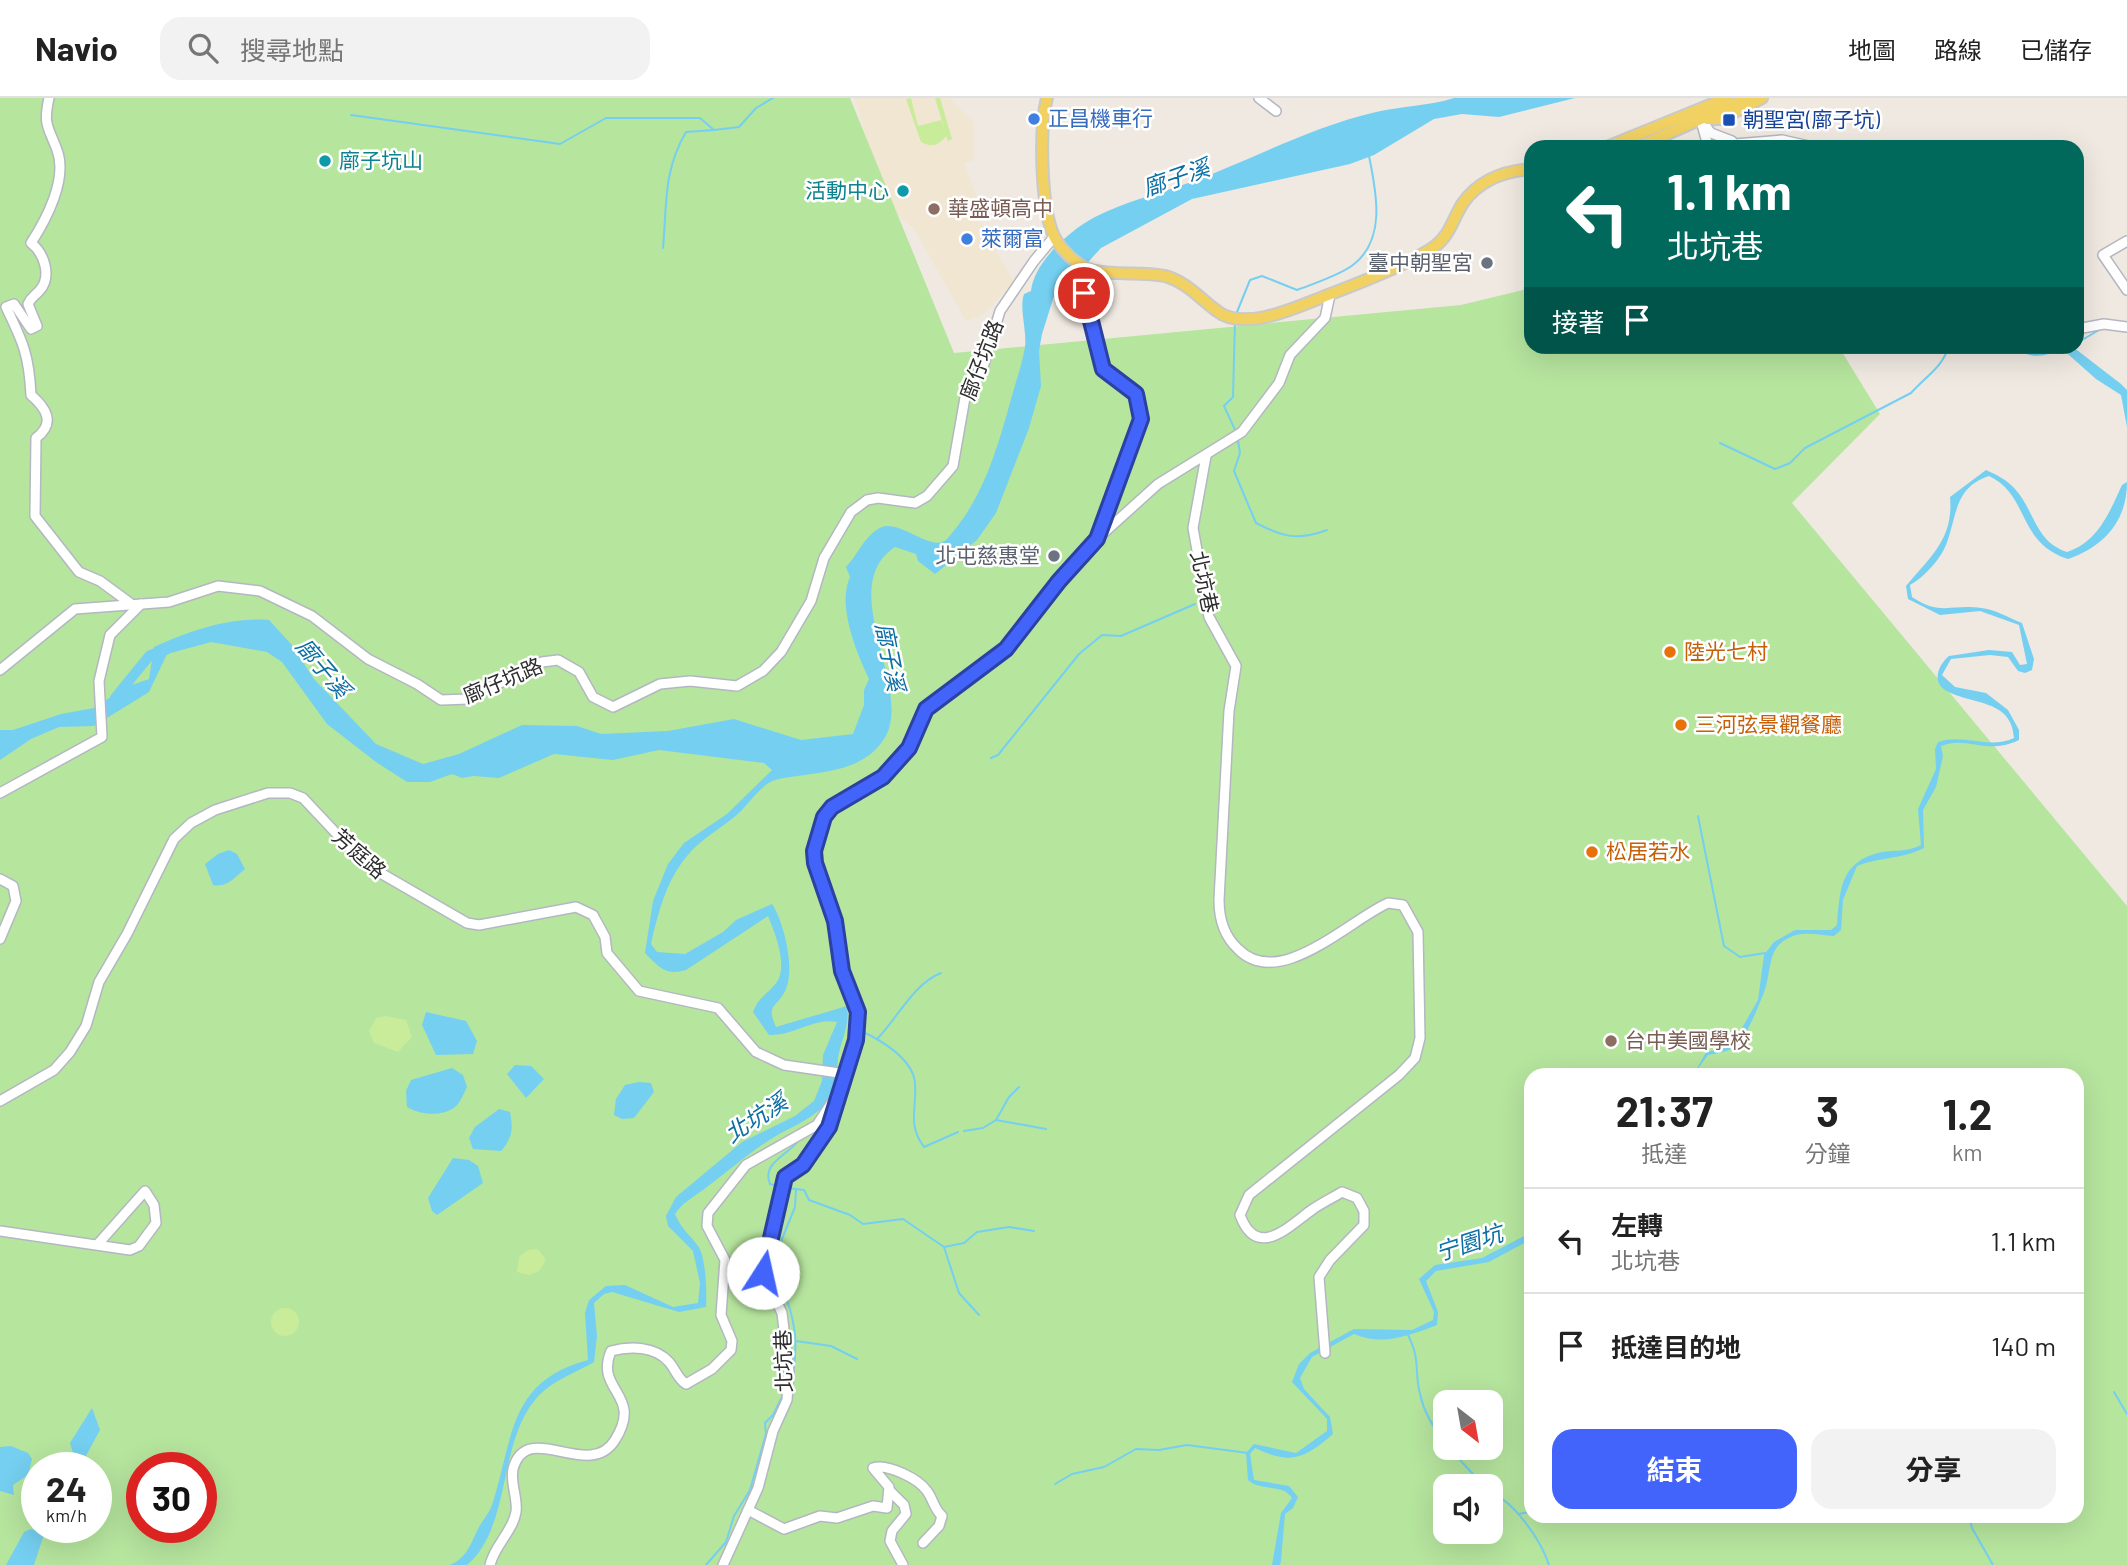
<!DOCTYPE html>
<html lang="zh-TW">
<head>
<meta charset="utf-8">
<style>
  body { margin:0; font-family:Barlow,"Noto Sans TC",sans-serif; background:#f2f2f2; color:#222; height:100vh; display:flex; flex-direction:column; font-size:26px; white-space:nowrap }
  * { box-sizing:border-box; margin:0 }
  p { font-size:23px; color:#767676 }
  .icon { flex:none; width:38px; height:38px; fill:none; stroke:currentColor; stroke-width:2; stroke-linecap:round; stroke-linejoin:round }
  .map { position:relative; flex:1; overflow:hidden }
  .details { position:absolute; left:1524px; top:970px; width:560px; height:455px; display:flex; flex-direction:column; background:#fff; border-radius:21px; box-shadow:0 7px 28px #0002 }
  .details>* { flex:none }
  .banner { position:absolute; left:1524px; top:42px; width:560px; height:214px; border-radius:21px; box-shadow:0 7px 28px #0002; background:#00695c; color:#fff; overflow:hidden }
  .needle { width:46px; rotate:149deg }
  .buttons { position:absolute; left:1433px; top:1292px; display:grid; gap:14px }
  .buttons a { display:grid; place-items:center; width:70px; height:70px; border-radius:14px; background:#fff; box-shadow:0 7px 28px #0002; font-size:35px }
  .speed { position:absolute; left:21px; top:1354px; display:flex; gap:14px; font-size:35px; font-weight:700; text-align:center }
  .speed>* { display:grid; place-content:center; width:91px; height:91px; border-radius:50%; background:#fff; box-shadow:0 7px 28px #0002; line-height:1 }
  .speed small { font-size:18px; font-weight:400 }
  .speed .limit { border:10px solid #d22; background:#fff; color:#111 }
  .pin { position:absolute; display:grid; place-items:center; width:60px; height:60px; color:#fff; margin:-30px; border:4px solid #fff; border-radius:50%; box-shadow:0 2px 7px #0007 }
  .me { position:absolute; width:77px; margin:-38px; rotate:10deg; stroke-linejoin:round; filter:drop-shadow(0 0 5px #0008) }
  .turn { display:flex; align-items:center; gap:24px; height:147px; padding:0 28px; font-size:32px }
  .turn .icon { width:91px; height:91px; stroke-width:2.5 }
  .turn b { display:block; font-size:49px; line-height:60px }
  .then { display:flex; align-items:center; height:66px; padding:0 28px; background:#0003; gap:14px; font-size:26px }
  .eta { display:flex; justify-content:space-evenly; align-items:center; height:119px; text-align:center }
  .eta b { font-size:42px; font-weight:700; line-height:49px }
  .cta { display:flex; gap:14px; margin-top:auto; padding:14px 28px }
  .cta a { flex:1; height:80px; border-radius:21px; background:#4264fb; color:#fff; font-size:28px; font-weight:700; line-height:80px; text-align:center }
  .cta a+a { background:#f2f2f2; color:#222 }
  ul { padding:0; list-style:none }
  li { display:flex; align-items:center; gap:21px; height:105px; padding:0 28px; border-top:2px solid #e0e0e0 }
  li div { flex:1 }
  li b { display:block; font-size:26px }
  li em { font-style:normal }
  header { display:flex; align-items:center; gap:42px; box-sizing:border-box; height:98px; padding:0 35px; background:#fff; border-bottom:2px solid #e0e0e0 }
  header strong { font-size:33px }
  nav { display:flex; gap:38px; margin-inline-start:auto; font-size:24px }
  .search { width:490px; height:63px; background:#f2f2f2; display:flex; align-items:center; gap:18px; box-sizing:border-box; padding:0 24px; border-radius:21px; color:#767676; font-size:26px }
  .map>svg:first-child { display:block }
  .education { fill:#f0e6d1 }
  .green { fill:#b6e59e; fill-rule:evenodd }
  .pitch { fill:#c9ec9a }
  .water { fill:#75cff0 }
  .lines { fill:none; stroke-linecap:round; stroke-linejoin:round }
  .stream { stroke:#75cff0; stroke-width:2 }
  .river { stroke:#75cff0; stroke-width:10 }
  .minor-casing { stroke:#b4b7c1; stroke-width:12 }
  .major-casing { stroke:#c9c9c9; stroke-width:14 }
  .minor { stroke:#fff; stroke-width:9 }
  .major { stroke:#f2d163; stroke-width:10 }
  .route-casing { stroke:#2b41a3; stroke-width:18 }
  .route { stroke:#4264fb; stroke-width:12 }
  .shop-dot { fill:#3f7fe0; stroke:#fff; stroke-width:2.5 }
  .transit-dot { fill:#1a4fb4; stroke:#fff; stroke-width:2.5 }
  .culture-dot { fill:#0f9aa8; stroke:#fff; stroke-width:2.5 }
  .education-dot { fill:#8d6e63; stroke:#fff; stroke-width:2.5 }
  .worship-dot { fill:#6b7280; stroke:#fff; stroke-width:2.5 }
  .food-dot { fill:#e8710a; stroke:#fff; stroke-width:2.5 }
  .labels { text-anchor:middle; stroke-width:5; stroke-linejoin:round; paint-order:stroke }
  .shop-label { font-size:21px; fill:#366cbe; stroke:#fff; text-anchor:start }
  .transit-label { font-size:21px; fill:#164399; stroke:#fff; text-anchor:start }
  .culture-label { font-size:21px; fill:#0d838f; stroke:#fff; text-anchor:start }
  .education-label { font-size:21px; fill:#785e54; stroke:#fff; text-anchor:start }
  .worship-label { font-size:21px; fill:#5b616d; stroke:#fff; text-anchor:end }
  .street-label { font-size:21px; fill:#2e2e2e; stroke:#fff }
  .food-label { font-size:21px; fill:#c56008; stroke:#fff; text-anchor:start }
  .water-label { font-size:23px; font-style:italic; fill:#0d6fa3; stroke:#fff }
</style>
</head>
<body>
<header>
<strong>Navio</strong>
<div class="search"><svg class="icon" aria-label="search" viewBox="0 0 24 24"><circle cx="10" cy="10" r="6"/><path d="M15 15l6 6"/></svg>搜尋地點</div>
<nav><a>地圖</a><a>路線</a><a>已儲存</a></nav>
</header>
<div class="map">
<svg width="2127" height="1467" viewBox="0 0 2127 1467">
  <rect width="100%" height="100%" fill="#efe9e1"/>
  <path class="education" d="M855,0H949L974,24V62L964,65L981,112L976,116L1014,185L981,218L966,223L914,130L886,109Z"/>
  <path class="green" d="M0,0H850L954,255L1461,207L1531,190V248L1839,249L1880,316L1792,405L2127,808V1467H0ZM1531,976H2077V1418H1531ZM1446,1304H1491V1349H1446ZM37,1370H96V1430H37ZM142,1370H201V1430H142ZM1446,1388H1491V1433H1446Z"/>
  <g class="pitch">
    <path d="M911,0L918,28L941,22L944,30L935,0H940L952,41L948,43L946,38C939,47 932,50 921,44L906,1Z"/>
    <path d="M386,918L406,922L412,939L398,954L374,945L369,933L376,920Z"/>
    <path d="M538,1151L546,1162L539,1173L529,1177L517,1174L519,1159L528,1152Z"/>
    <circle cx="285" cy="1224" r="14"/>
  </g>
  <g class="water">
    <path d="M1454,0H1575L1499,19L1462,16L1434,21L1374,57L1350,66L1192,101L1101,150L1080,173L1063,183L1054,198L1042,236L1039,253L1041,288L1029,330L996,415L977,442L935,476L918,463L916,456L895,449C832,491 919,596 882,644C857,678 811,673 775,682C763,685 749,705 740,714C724,729 701,740 687,758C666,783 658,815 651,846L657,854L685,856L723,834L736,822L772,806C784,824 795,870 786,891C778,910 765,905 776,929L847,908C850,928 841,942 838,960C837,969 838,979 836,987C827,1016 798,1025 776,1038C749,1054 728,1074 703,1092C691,1101 683,1104 675,1116C683,1134 689,1135 698,1148C706,1158 707,1196 706,1209L679,1214L612,1194L604,1196L594,1205L597,1238L594,1264C574,1276 550,1283 535,1302C498,1346 511,1430 467,1467H450C465,1461 470,1448 476,1435C480,1425 489,1416 492,1407C514,1340 507,1284 588,1262L585,1215L589,1202L606,1188L625,1187L673,1209L698,1205L700,1185L693,1153L668,1128L666,1118L676,1099L742,1044L795,1018L814,1003L822,983L823,957L837,924C814,919 793,938 769,937L753,914C758,899 769,895 777,884C788,867 775,835 768,818L686,872C665,878 659,869 645,855L653,803L668,766L684,745L727,716L772,672L764,665L659,652L613,662L554,656L499,680L474,678L462,680L452,676L430,684H407L376,664L327,626L282,564L267,554L211,544L167,556L149,594L94,628L59,629L31,641L0,662V632H13L61,616L94,610L126,589L149,581L154,549C190,533 229,519 269,522L291,546L314,581L376,646L423,666L459,656L522,627L577,628L601,636L668,633L734,621L801,642L853,636L864,607V592L869,581C856,553 837,508 850,479L846,469C858,457 865,436 882,429C901,422 934,456 947,441C983,401 997,352 1011,301C1016,283 1022,267 1025,249C1027,232 1019,210 1024,196L1031,193C1034,164 1070,132 1095,119C1126,103 1159,96 1191,84C1253,61 1311,29 1376,14C1402,8 1429,8 1454,0Z"/>
    <path d="M2060,249H2073L2121,286L2127,292V329L2121,297L2096,281Z"/>
    <path d="M1986,372C1997,377 2007,382 2015,391C2035,413 2035,444 2067,454C2098,444 2109,415 2122,387L2127,384C2127,424 2103,449 2068,461C2016,444 2030,397 1989,378C1954,389 1957,419 1946,447C1940,462 1923,480 1910,487L1912,499C1939,518 1952,506 1981,510C1994,511 2009,520 2022,525L2034,561L2032,572L2025,575L2018,573L2008,559L1990,557L1951,561L1942,577L1955,589L1986,595L2008,612L2019,632V642C1986,658 1968,637 1941,648L1943,658L1936,689L1923,712L1924,750C1903,761 1879,759 1857,768L1843,802L1841,832L1834,838C1823,837 1807,834 1796,837C1768,846 1772,865 1766,888C1762,901 1747,937 1738,946C1730,954 1718,955 1708,957L1694,976L1706,954L1725,950L1735,942L1758,902L1764,857L1774,844L1795,832H1831L1837,827C1840,791 1840,763 1882,754C1896,752 1907,754 1921,747L1918,711L1936,671L1935,651L1938,644C1964,635 1988,652 2014,640C2012,601 1972,607 1947,593C1931,585 1938,567 1949,558L1989,552L2012,554L2020,567L2027,566L2019,527L1980,513L1940,517L1908,501L1906,488C1930,459 1954,441 1950,399Z"/>
    <path d="M229,752L237,756L245,771C235,779 227,790 213,787L205,766L218,756Z"/>
    <path d="M426,914L466,923L477,943L473,956L436,957L422,927Z"/>
    <path d="M515,967L531,968L544,981L526,1000L507,976Z"/>
    <path d="M452,970L463,977L467,989C464,995 460,1005 455,1009C442,1019 420,1017 407,1009L406,993L411,982Z"/>
    <path d="M639,984L651,985L654,994L634,1020L622,1021L614,1017L616,1001L625,987Z"/>
    <path d="M499,1011L510,1014C513,1031 513,1039 501,1053L473,1051L469,1040L475,1029Z"/>
    <path d="M453,1060L469,1062L478,1068L483,1085L437,1117L432,1113L428,1100Z"/>
    <path d="M1526,1137L1531,1142V1155L1526,1144L1489,1164L1436,1173L1426,1183L1438,1214L1437,1227C1408,1238 1383,1248 1354,1236L1312,1259L1300,1280L1304,1291L1330,1319L1333,1336C1304,1361 1291,1367 1255,1350L1250,1356L1254,1382L1289,1388L1298,1399L1293,1410L1285,1416L1281,1463L1280,1467H1272L1281,1415L1292,1400C1283,1385 1261,1394 1248,1382L1246,1355L1254,1346L1296,1355L1327,1333V1321L1292,1284L1299,1266L1310,1255L1354,1231L1412,1232L1433,1222L1434,1214L1419,1181L1435,1167L1482,1160Z"/>
    <path d="M92,1310L100,1332L82,1365L84,1370H68L73,1355L70,1345Z"/>
    <path d="M11,1348L28,1355L32,1361L28,1377L13,1387L14,1397L0,1393V1349Z"/>
    <path d="M31,1431L44,1436L34,1467H6L24,1434Z"/>
  </g>
  <g class="lines">
    <g class="stream">
      <path d="M351,17L560,46L606,20H700L714,32L739,29L756,10L773,0"/>
      <path d="M663,150C667,107 663,73 686,34L714,32"/>
      <path d="M1237,214L1250,182L1262,178L1297,192C1315,185 1338,178 1353,167C1387,141 1376,93 1369,58"/>
      <path d="M1235,223L1233,299L1224,308L1236,334"/>
      <path d="M2077,245L2099,232"/>
      <path d="M2014,248C2030,261 2044,258 2061,250"/>
      <path d="M1238,343L1240,355L1234,373L1256,425C1283,439 1297,443 1327,432"/>
      <path d="M1720,345L1775,371L1790,365L1805,350L1911,295C1926,278 1942,270 1949,248"/>
      <path d="M991,660L998,657L1079,556L1102,537L1121,538L1195,506"/>
      <path d="M1698,718L1724,848L1740,859L1765,855"/>
      <path d="M861,933C881,942 913,961 915,985C917,1011 907,1026 924,1049L958,1034"/>
      <path d="M877,941C897,921 913,886 941,875"/>
      <path d="M996,1022L1009,999L1019,989"/>
      <path d="M964,1033L983,1030L996,1022L1046,1031"/>
      <path d="M777,1088L770,1086C761,1065 788,1057 799,1042"/>
      <path d="M787,1090L796,1091L795,1109L782,1141L774,1175C792,1206 800,1238 793,1273"/>
      <path d="M796,1091L804,1092L809,1102L850,1117L863,1126L903,1121L944,1149L964,1145L977,1134L1009,1129L1034,1133"/>
      <path d="M944,1149L959,1195L979,1217"/>
      <path d="M1408,1237C1421,1263 1414,1272 1420,1296C1424,1315 1434,1331 1446,1345"/>
      <path d="M796,1243L831,1248L857,1261"/>
      <path d="M2114,1294L2127,1316"/>
      <path d="M1448,1349L1484,1388"/>
      <path d="M1055,1386L1072,1376L1104,1369L1136,1351L1159,1352L1187,1347L1248,1355"/>
      <path d="M1491,1394C1515,1405 1541,1442 1549,1467"/>
      <path d="M1518,1416L1531,1414"/>
      <path d="M1969,1418L1972,1430L1993,1467"/>
      <path d="M706,1467L726,1444L734,1418L750,1392L766,1336L765,1325L773,1317L784,1295"/>
    </g>
    <path class="river" d="M115,600L150,557L166,552"/>
    <g class="minor-casing">
      <g id="minor">
        <path d="M49,0C43,27 48,28 57,52C68,81 46,122 31,145C44,155 52,178 40,192C35,198 31,199 28,206L37,228L31,231L14,206L6,209C23,244 29,257 31,297C46,310 56,325 36,340L35,418L79,474L100,483L130,505"/>
        <path d="M1259,0L1276,13"/>
        <path d="M1700,21L1711,35L1732,43"/>
        <path d="M1701,23L1708,48"/>
        <path d="M1698,49L1782,42L1813,49"/>
        <path d="M2127,143L2103,157L2127,192"/>
        <path d="M1090,172L1084,195L1103,271L1136,296L1141,321L1098,438"/>
        <path d="M2077,231L2104,226L2127,229"/>
        <path d="M1206,358L1193,430L1209,519L1236,568L1229,613L1219,802C1219,821 1224,838 1238,851C1279,893 1348,823 1388,805L1403,807L1418,834L1420,940L1415,960L1399,977L1249,1097L1240,1117C1257,1163 1289,1128 1313,1111C1322,1105 1332,1100 1342,1094L1357,1100L1364,1113V1127L1330,1162L1319,1179L1325,1255"/>
        <path d="M0,572L75,511L169,504L218,488L260,493L312,518L368,561L417,586L441,602L468,601L542,564L558,562L579,574L593,599L613,609L660,586L690,583L737,588L763,573L781,554L811,503L824,460L851,414L867,402L878,400L915,405L927,398L953,368L966,294L984,266L1000,213L1034,163L1054,139"/>
        <path d="M0,695L102,639L99,583L110,537L141,506"/>
        <path d="M0,781L13,788L16,803L0,841"/>
        <path d="M0,1003L54,972L70,954L86,928L99,884L127,836L174,741L191,725L215,712L268,695H290L303,700L365,766L467,825L479,827L576,809L593,817L605,839L607,855L639,893L718,910L756,954L784,967L846,976"/>
        <path d="M0,1133L130,1152L139,1148L156,1125L154,1107L145,1093L97,1147"/>
        <path d="M889,1392L904,1407L906,1416L892,1433L890,1443L903,1467"/>
        <path d="M748,1412L784,1431L820,1418L837,1420L873,1408L887,1410L889,1389L873,1370C887,1365 919,1381 927,1393C933,1401 934,1411 942,1418L939,1428L923,1445"/>
        <path d="M490,1467C494,1448 513,1433 516,1414C518,1400 510,1385 513,1371C527,1320 589,1384 615,1342C644,1296 594,1293 611,1253C630,1248 655,1248 669,1264C676,1272 677,1280 686,1286L712,1271L731,1252L732,1243L721,1217L725,1162L707,1128L708,1115L746,1067L817,1027L838,995"/>
        <path d="M723,1467L758,1390L773,1333L787,1302L789,1274L782,1215L763,1175L779,1097L785,1079L803,1067L829,1029L856,942L858,914L842,873L835,823L815,765L814,753L824,719L832,709L883,679L909,650L926,611L1006,551L1059,483L1097,441L1158,386L1242,334L1279,285L1290,257L1325,220L1330,197"/>
      </g>
    </g>
    <g class="major-casing">
      <g id="major">
        <path d="M1047,0C1039,30 1041,108 1053,136C1059,150 1077,168 1091,172C1114,178 1142,173 1165,178C1187,184 1199,200 1217,213C1245,235 1299,208 1328,197C1357,186 1409,166 1434,149C1450,138 1453,120 1463,105C1479,82 1504,73 1531,71"/>
        <path d="M1707,21H1721L1762,0"/>
        <path d="M1607,49L1727,0"/>
        <path d="M1638,49L1748,0"/>
      </g>
    </g>
    <use href="#minor" class="minor"/>
    <use href="#major" class="major"/>
  </g>
  <g class="lines">
    <g class="route-casing">
      <path id="route" d="M763,1175L785,1079L803,1067L829,1029L856,942L858,914L842,873L835,823L815,765L814,753L824,719L832,709L883,679L909,650L926,611L1006,551L1059,483L1097,441L1141,321L1136,296L1103,271L1084,195"/>
    </g>
    <use href="#route" class="route"/>
  </g>
  <g class="shop-dot">
    <circle cx="1034" cy="21" r="7"/>
    <circle cx="967" cy="141" r="7"/>
  </g>
  <rect class="transit-dot" x="1722" y="15" width="14" height="14" rx="3.5"/>
  <g class="culture-dot">
    <circle cx="325" cy="63" r="7"/>
    <circle cx="903" cy="93" r="7"/>
  </g>
  <g class="education-dot">
    <circle cx="934" cy="111" r="7"/>
    <circle cx="1611" cy="943" r="7"/>
  </g>
  <g class="worship-dot">
    <circle cx="1487" cy="165" r="7"/>
    <circle cx="1054" cy="458" r="7"/>
  </g>
  <g class="food-dot">
    <circle cx="1670" cy="554" r="7"/>
    <circle cx="1681" cy="627" r="7"/>
    <circle cx="1592" cy="754" r="7"/>
  </g>
  <g class="labels">
    <g class="shop-label">
      <text x="1048" y="28">正昌機車行</text>
      <text x="981" y="148">萊爾富</text>
    </g>
    <g class="transit-label">
      <text x="1743" y="29">朝聖宮(廍子坑)</text>
    </g>
    <g class="culture-label">
      <text x="339" y="70">廍子坑山</text>
      <text x="889" y="100" text-anchor="end">活動中心</text>
    </g>
    <g class="education-label">
      <text x="948" y="118">華盛頓高中</text>
      <text x="1625" y="950">台中美國學校</text>
    </g>
    <g class="worship-label">
      <text x="1473" y="172">臺中朝聖宮</text>
      <text x="1040" y="465">北屯慈惠堂</text>
    </g>
    <g class="street-label">
      <text transform="translate(982 262) rotate(-69)" y="7">廍仔坑路</text>
      <text transform="translate(1204 484) rotate(78)" y="7">北坑巷</text>
      <text transform="translate(503 583) rotate(-23)" y="7">廍仔坑路</text>
      <text transform="translate(359 756) rotate(41)" y="7">芳庭路</text>
      <text transform="translate(784 1263) rotate(-92)" y="7">北坑巷</text>
    </g>
    <g class="food-label">
      <text x="1684" y="561">陸光七村</text>
      <text x="1695" y="634">三河弦景觀餐廳</text>
      <text x="1606" y="761">松居若水</text>
    </g>
    <g class="water-label">
      <text transform="translate(1176 80) rotate(-19)" y="8">廍子溪</text>
      <text transform="translate(890 559) rotate(79)" y="8">廍子溪</text>
      <text transform="translate(323 570) rotate(50)" y="8">廍子溪</text>
      <text transform="translate(756 1020) rotate(-33)" y="8">北坑溪</text>
      <text transform="translate(1469 1145) rotate(-18)" y="8">宁園坑</text>
    </g>
  </g>
</svg>
<div class="buttons">
<a><svg class="needle" viewBox="-14 -14 28 28"><path d="M0-13l5 13h-10z" fill="#e53935"/><path d="M0 13l5-13h-10z" fill="#767676"/></svg></a>
<a><svg class="icon" aria-label="sound" viewBox="0 0 24 24"><path d="M4 9h4l5-4v14l-5-4H4zM17 9q2 3 0 6"/></svg></a>
</div>
<div class="speed"><div>24<small>km/h</small></div><div class="limit">30</div></div>
<div class="pin" style="left:1084px;top:195px;background:#d93025"><svg class="icon" aria-label="arrive" viewBox="0 0 24 24"><path d="M6 21V4h12l-3 4 3 4H6"/></svg></div>
<svg class="me" style="left:763px;top:1175px" viewBox="-20 -20 40 40"><circle r="19" fill="#fff"/><path d="M0-13L10 11 0 6-10 11z" fill="#4264fb"/></svg>
<div class="banner">
<div class="turn"><svg class="icon" aria-label="left" viewBox="0 0 24 24"><path d="M17 20v-9H6M10 6l-5 5 5 5"/></svg><div><b>1.1 km</b>北坑巷</div></div>
<div class="then">接著<svg class="icon" aria-label="arrive" viewBox="0 0 24 24"><path d="M6 21V4h12l-3 4 3 4H6"/></svg></div>
</div>
<section class="details">
<div class="eta">
<div><b>21:37</b><p>抵達</p></div>
<div><b>3</b><p>分鐘</p></div>
<div><b>1.2</b><p>km</p></div>
</div>
<ul>
<li><svg class="icon" aria-label="left" viewBox="0 0 24 24"><path d="M17 20v-9H6M10 6l-5 5 5 5"/></svg><div><b>左轉</b><p>北坑巷</p></div><em>1.1 km</em></li>
<li><svg class="icon" aria-label="arrive" viewBox="0 0 24 24"><path d="M6 21V4h12l-3 4 3 4H6"/></svg><div><b>抵達目的地</b></div><em>140 m</em></li>
</ul>
<div class="cta"><a>結束</a><a>分享</a></div>
</section>
</div>
</body>
</html>
